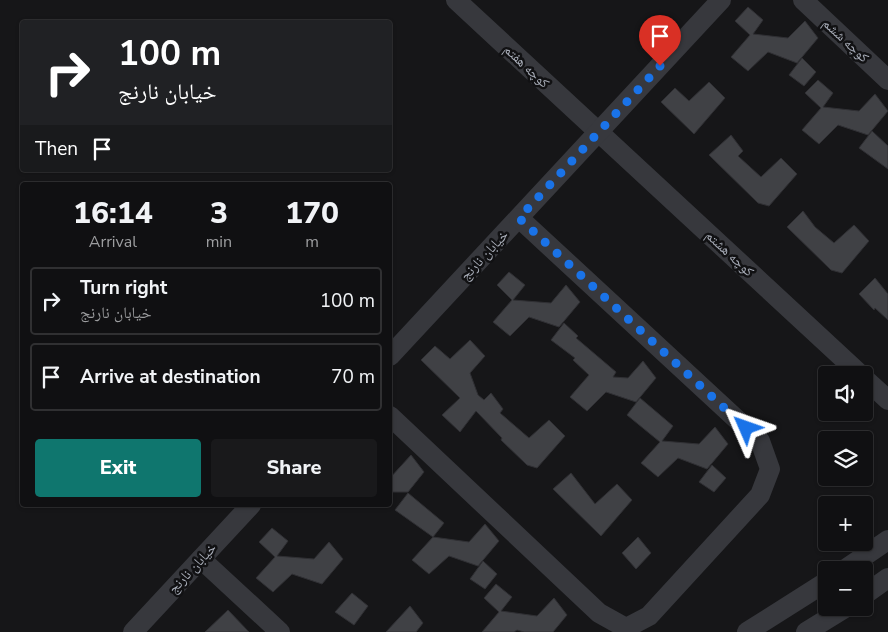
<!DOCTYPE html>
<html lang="en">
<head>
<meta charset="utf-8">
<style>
  body { margin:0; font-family:"Nunito Sans","Noto Naskh Arabic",sans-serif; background:#19191b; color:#f1f3f6; height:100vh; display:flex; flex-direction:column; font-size:19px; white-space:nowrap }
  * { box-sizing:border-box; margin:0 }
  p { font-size:16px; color:#9c9d9f }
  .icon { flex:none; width:28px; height:28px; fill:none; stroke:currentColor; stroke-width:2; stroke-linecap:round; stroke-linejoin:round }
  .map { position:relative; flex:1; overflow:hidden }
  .panel { position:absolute; left:20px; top:182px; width:372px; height:325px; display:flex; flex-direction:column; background:#101012; border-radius:5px; box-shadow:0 1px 4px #0004,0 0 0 1px #303032 }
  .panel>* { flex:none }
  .guide { position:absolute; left:20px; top:20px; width:372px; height:152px; border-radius:5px; box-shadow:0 1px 4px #0004,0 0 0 1px #303032; background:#202124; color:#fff; overflow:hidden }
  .buttons { position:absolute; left:818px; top:366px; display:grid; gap:10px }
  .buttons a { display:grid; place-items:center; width:55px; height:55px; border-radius:5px; background:#101012; box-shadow:0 1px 4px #0004,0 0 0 1px #303032; font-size:25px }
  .pin { position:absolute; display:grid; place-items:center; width:42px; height:42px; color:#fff; margin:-51px -21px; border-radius:50% 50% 50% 0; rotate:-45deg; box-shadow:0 0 5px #0007 }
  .pin .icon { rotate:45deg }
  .me { position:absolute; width:55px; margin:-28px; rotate:313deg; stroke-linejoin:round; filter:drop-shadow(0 0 4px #0008) }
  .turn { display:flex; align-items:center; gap:18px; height:105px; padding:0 15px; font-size:22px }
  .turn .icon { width:65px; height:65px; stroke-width:2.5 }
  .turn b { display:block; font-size:35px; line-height:42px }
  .then { display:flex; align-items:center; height:48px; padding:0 15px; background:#0003; gap:10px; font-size:19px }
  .eta { display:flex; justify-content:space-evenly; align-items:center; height:85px; text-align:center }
  .eta b { font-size:30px; font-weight:800; line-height:35px }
  .cta { display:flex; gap:10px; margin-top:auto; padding:10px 15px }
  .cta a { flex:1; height:58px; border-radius:5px; background:#0f766e; color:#fff; font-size:20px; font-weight:800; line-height:58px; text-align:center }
  .cta a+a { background:#19191b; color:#f1f3f6 }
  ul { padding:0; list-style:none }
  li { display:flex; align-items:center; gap:15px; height:68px; margin:0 10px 8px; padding:0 5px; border:2px solid #303032; border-radius:5px }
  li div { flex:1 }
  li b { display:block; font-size:19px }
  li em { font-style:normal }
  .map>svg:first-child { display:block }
  .building { fill:#404145; stroke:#303034 }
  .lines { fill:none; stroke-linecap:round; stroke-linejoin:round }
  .minor { stroke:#37383d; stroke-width:20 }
  .route { stroke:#1a73e8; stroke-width:9; stroke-dasharray:0 16.2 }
  .labels { text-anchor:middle; stroke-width:5; stroke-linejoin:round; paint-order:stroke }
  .street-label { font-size:14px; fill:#a8adb8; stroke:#111113 }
</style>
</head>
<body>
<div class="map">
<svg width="888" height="632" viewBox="0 0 888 632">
  <rect width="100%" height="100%" fill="#161618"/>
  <g class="building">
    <path d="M748,7L763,20L753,34L788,38L805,21L818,38L797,63L768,52L748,71L731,57L750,35L735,21Z"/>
    <path d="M802,58L816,72L804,86L789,75Z"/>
    <path d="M818,80L833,93L823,107L859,111L875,94L888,111L868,135L838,125L819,144L802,130L821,108L805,93Z"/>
    <path d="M709,82L725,98L694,134L661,102L675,88L689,101Z"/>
    <path d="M872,131L888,146V169L859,148Z"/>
    <path d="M731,135L743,151L738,156L761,177L781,158L797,174L769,206L758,203L709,155Z"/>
    <path d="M803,211L815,227L834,243L854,225L869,241L842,273L831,270L787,227Z"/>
    <path d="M509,272L525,285L513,300L551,303L566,285L580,302L559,327L529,317L510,336L493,322L512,300L497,285Z"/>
    <path d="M875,278L888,294V320L875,308L874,310L859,294Z"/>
    <path d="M564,323L578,336L576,338L616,372L613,377L628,378L643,361L656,378L636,402L606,392L587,411L570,397L589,375L573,360L575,358L551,340Z"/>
    <path d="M470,340L485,356L470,373L478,395L484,400L491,393L503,409L500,413L529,438L549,420L565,436L537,468L527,465L501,440L502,438L476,411L460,432L442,415L460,398L421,360L435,346L450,359Z"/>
    <path d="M640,398L673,426L662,441L699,444L715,427L728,444L707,469L678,458L658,477L641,463L660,442L627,415Z"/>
    <path d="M411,455L424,472L408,492H390V478Z"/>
    <path d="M712,465L726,478L714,492L699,482Z"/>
    <path d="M571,473L595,504L617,484L632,500L601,536L553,489Z"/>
    <path d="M408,493L444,523L433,537L469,542L485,524L499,541L478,566L449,556L429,574L412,560L433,537L395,510Z"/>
    <path d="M272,528L288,541L277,556L314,559L329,542L343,559L322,584L292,574L273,592L256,578L275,557L259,542Z"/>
    <path d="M638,537L651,553L636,569L622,553Z"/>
    <path d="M483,561L497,574L485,589L470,579Z"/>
    <path d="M496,584L512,597L501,611L537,616L554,598L567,615L553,632H524L517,630L514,632H482L499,612L484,598Z"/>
    <path d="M352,593L368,606L354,625L335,612Z"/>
    <path d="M410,606L423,623L416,632H386Z"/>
    <path d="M228,610L249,632H205Z"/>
  </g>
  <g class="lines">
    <g class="minor">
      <path d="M456,0L861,375"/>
      <path d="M803,0L888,80"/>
      <path d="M390,356L721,0"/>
      <path d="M864,378L888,400"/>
      <path d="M390,416L599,613L626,628L649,616L760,495L770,469L760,441L519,218"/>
      <path d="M201,559L280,632"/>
      <path d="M844,570L888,540"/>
      <path d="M864,595L888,578"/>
      <path d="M133,632L251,505"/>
      <path d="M747,632L826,582"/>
      <path d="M806,632L845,608"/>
    </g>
  </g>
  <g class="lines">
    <path class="route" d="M660,66L519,218L746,428"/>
  </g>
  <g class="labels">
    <g class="street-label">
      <text transform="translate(846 40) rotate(43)" y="5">کوچه ششم</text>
      <text transform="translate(527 66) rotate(43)" y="5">کوچه هفتم</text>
      <text transform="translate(730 253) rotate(43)" y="5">کوچه هشتم</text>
      <text transform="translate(484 255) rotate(-47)" y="5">خیابان نارنج</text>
      <text transform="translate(192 568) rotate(-47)" y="5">خیابان نارنج</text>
    </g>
  </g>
</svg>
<div class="buttons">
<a><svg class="icon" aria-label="sound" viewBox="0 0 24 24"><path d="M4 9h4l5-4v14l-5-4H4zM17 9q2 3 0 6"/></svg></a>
<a><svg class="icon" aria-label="layers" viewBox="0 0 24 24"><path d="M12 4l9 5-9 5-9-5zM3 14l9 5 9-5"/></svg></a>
<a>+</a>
<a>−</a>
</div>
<div class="pin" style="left:660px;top:66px;background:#d93025"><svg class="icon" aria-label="arrive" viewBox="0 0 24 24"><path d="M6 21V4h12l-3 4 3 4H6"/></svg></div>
<svg class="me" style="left:746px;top:428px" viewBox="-20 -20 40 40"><path d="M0-17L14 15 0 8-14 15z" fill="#1a73e8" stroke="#fff" stroke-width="4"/></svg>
<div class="guide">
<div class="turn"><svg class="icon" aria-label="right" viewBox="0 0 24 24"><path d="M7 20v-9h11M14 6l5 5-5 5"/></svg><div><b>100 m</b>خیابان نارنج</div></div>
<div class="then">Then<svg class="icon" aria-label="arrive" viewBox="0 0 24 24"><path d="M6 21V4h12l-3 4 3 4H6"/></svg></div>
</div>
<section class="panel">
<div class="eta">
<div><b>16:14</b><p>Arrival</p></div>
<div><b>3</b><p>min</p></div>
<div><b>170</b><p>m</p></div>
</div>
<ul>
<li><svg class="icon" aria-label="right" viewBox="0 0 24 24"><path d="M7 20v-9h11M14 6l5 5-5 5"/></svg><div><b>Turn right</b><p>خیابان نارنج</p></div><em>100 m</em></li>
<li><svg class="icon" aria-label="arrive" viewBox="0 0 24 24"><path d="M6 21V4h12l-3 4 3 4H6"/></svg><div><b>Arrive at destination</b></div><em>70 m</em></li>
</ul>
<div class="cta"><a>Exit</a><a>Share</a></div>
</section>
</div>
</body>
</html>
